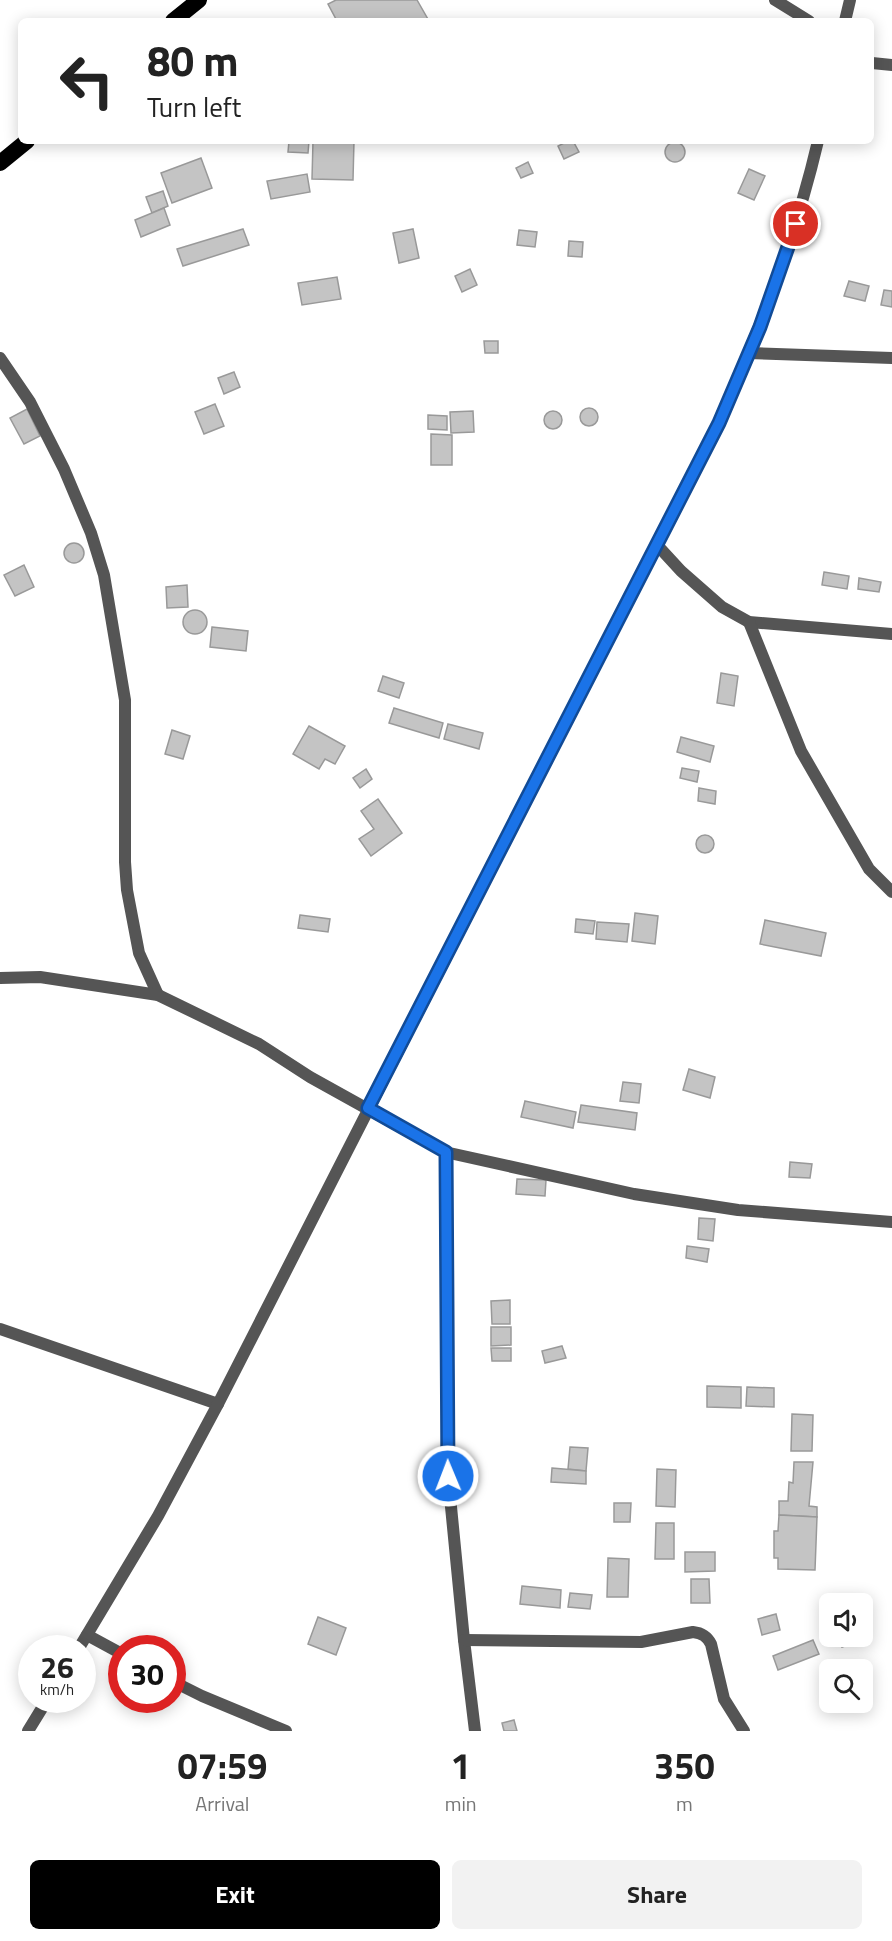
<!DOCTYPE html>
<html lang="en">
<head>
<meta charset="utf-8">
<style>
  body { margin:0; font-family:"Titillium Web",sans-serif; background:#f2f2f2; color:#222; height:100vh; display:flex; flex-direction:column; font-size:22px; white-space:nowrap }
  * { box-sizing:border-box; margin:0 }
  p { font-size:20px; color:#767676 }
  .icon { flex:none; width:33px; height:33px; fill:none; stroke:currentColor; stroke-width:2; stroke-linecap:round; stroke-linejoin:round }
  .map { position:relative; height:1731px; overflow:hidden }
  .panel { display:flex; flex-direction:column; background:#fff; flex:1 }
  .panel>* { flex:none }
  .top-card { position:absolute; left:18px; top:18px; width:856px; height:126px; border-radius:9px; box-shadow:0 3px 15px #0003; background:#fff; color:#222; overflow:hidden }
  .buttons { position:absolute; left:819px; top:1593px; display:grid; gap:12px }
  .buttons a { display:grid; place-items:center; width:54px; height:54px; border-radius:9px; background:#fff; box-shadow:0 3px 15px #0003; font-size:30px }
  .speed { position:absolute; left:18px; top:1635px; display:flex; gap:12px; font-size:30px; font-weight:700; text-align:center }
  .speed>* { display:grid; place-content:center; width:78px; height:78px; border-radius:50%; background:#fff; box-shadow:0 3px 15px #0003; line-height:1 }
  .speed small { font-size:15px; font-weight:400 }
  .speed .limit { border:9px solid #d22; background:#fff; color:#111 }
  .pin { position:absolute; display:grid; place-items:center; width:51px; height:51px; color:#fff; margin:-26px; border:3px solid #fff; border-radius:50%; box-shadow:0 2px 6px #0007 }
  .me { position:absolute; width:66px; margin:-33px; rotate:359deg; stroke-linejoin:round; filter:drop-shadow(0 0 4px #0008) }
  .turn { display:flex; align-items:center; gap:21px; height:126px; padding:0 30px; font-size:27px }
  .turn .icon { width:78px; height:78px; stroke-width:2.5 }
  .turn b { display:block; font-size:42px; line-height:51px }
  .eta { display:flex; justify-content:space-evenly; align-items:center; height:102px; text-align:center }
  .eta b { font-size:36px; font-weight:700; line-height:42px }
  .primary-button { display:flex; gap:12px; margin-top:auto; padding:12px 30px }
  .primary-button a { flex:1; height:69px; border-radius:9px; background:#000; color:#fff; font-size:24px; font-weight:700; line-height:69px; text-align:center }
  .primary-button a+a { background:#f2f2f2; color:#222 }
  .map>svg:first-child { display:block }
  .building { fill:#c4c4c4; stroke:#999; stroke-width:1.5 }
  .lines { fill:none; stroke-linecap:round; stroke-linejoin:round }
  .minor { stroke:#555; stroke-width:12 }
  .tertiary { stroke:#555; stroke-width:12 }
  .trunk { stroke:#000; stroke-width:16 }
  .route-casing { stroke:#114b97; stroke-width:15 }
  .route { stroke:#1a73e8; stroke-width:10 }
</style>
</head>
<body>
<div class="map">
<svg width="892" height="1731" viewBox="0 0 892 1731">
  <rect width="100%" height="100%" fill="#fff"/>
  <g class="building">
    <path d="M336,0H417L429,21H337L328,4Z"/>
    <path d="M289,141H309L308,153L288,152Z"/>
    <path d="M313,141H354L353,180L312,179Z"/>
    <path d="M568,141H573L579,152L564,159L558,146Z"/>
    <circle cx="675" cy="152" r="10"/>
    <path d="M201,158L212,188L172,203L161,173Z"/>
    <path d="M528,162L533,173L521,178L516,168Z"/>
    <path d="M749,169L765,176L754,200L738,193Z"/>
    <path d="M307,174L310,192L271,199L267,181Z"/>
    <path d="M163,191L168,206L152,213L146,197Z"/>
    <path d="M164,208L170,225L141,237L135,220Z"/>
    <path d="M243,229L249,245L183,266L177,249Z"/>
    <path d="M413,229L419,258L399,263L393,233Z"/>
    <path d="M519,230L537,232L535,247L517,245Z"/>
    <path d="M569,241L583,242L582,257L568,256Z"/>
    <path d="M470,269L477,285L462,292L455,276Z"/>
    <path d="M337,277L341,299L302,305L298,283Z"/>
    <path d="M849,281L869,286L865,301L844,296Z"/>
    <path d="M884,290L892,291V307L881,305Z"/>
    <path d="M484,341H498V353H485Z"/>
    <path d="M234,372L240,387L224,394L218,378Z"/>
    <path d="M215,404L224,426L204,434L195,412Z"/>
    <circle cx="589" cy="417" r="9"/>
    <path d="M27,409L40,436L24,444L10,418Z"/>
    <circle cx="553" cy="420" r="9"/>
    <path d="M473,411L474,432L451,433L450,412Z"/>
    <path d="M428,415L447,416V430L428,429Z"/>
    <path d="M431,434L452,435V465H431Z"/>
    <circle cx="74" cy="553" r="10"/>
    <path d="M24,565L34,587L15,596L4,575Z"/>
    <path d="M824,572L849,576L847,589L822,585Z"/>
    <path d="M859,578L881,582L879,592L858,589Z"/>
    <path d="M187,585L188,607L167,608L166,587Z"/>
    <circle cx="195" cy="622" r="12"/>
    <path d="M212,627L248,631L246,651L210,647Z"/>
    <path d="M721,673L738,676L734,706L717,703Z"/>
    <path d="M383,676L404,683L399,698L378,691Z"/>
    <path d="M394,708L443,723L439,738L389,723Z"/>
    <path d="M448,724L483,733L479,749L444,739Z"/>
    <path d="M309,726L345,746L335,764L325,759L319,769L293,754Z"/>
    <path d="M172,730L190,736L183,759L165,754Z"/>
    <path d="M681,737L714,746L710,762L677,752Z"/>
    <path d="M682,768L699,771L697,782L680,778Z"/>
    <path d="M366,769L372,779L360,788L353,778Z"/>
    <path d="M699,788L716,791L715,804L698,801Z"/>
    <path d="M378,799L402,833L371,856L359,839L374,829L361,811Z"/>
    <circle cx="705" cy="844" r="9"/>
    <path d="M635,913L658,916L655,944L632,941Z"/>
    <path d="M300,915L330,919L328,932L298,928Z"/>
    <path d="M576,919L595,921L593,934L575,932Z"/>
    <path d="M765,920L826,933L821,956L760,944Z"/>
    <path d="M597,922L629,924L627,942L596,939Z"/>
    <path d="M689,1069L715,1077L710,1098L683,1090Z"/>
    <path d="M623,1082L641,1084L639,1103L620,1101Z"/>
    <path d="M525,1101L576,1112L573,1128L521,1117Z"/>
    <path d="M581,1105L637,1113L635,1130L578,1122Z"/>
    <path d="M790,1162L812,1164L810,1178L789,1177Z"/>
    <path d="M517,1179L546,1180L545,1196L516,1194Z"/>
    <path d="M699,1218L715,1219L713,1241L698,1239Z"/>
    <path d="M687,1246L709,1249L707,1262L686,1258Z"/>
    <path d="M510,1300V1324H492L491,1301Z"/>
    <path d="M491,1327H511V1345L491,1346Z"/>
    <path d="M562,1346L566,1358L545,1363L542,1351Z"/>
    <path d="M491,1348H511V1361H492Z"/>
    <path d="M707,1386L741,1387V1408L707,1407Z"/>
    <path d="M747,1387L774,1388V1407L746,1406Z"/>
    <path d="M792,1414L813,1415L812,1451H791Z"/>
    <path d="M570,1447L588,1448L586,1471L568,1469Z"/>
    <path d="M794,1462H813L809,1506L817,1507V1517L779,1515V1501H788L789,1482L793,1483Z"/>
    <path d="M552,1468L586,1471V1484L551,1482Z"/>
    <path d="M657,1469L676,1470L675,1507L656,1506Z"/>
    <path d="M614,1503H631L630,1522H614Z"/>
    <path d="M779,1515L817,1517L815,1570L778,1569V1558H774V1531H778Z"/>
    <path d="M656,1523H674V1559H655Z"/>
    <path d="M685,1552H715V1571L685,1572Z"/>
    <path d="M608,1558L629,1559L628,1597H607Z"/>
    <path d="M691,1579H709L710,1603H691Z"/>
    <path d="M522,1586L561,1590L560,1608L520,1604Z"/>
    <path d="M570,1593L592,1595L590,1609L568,1607Z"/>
    <path d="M776,1614L780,1630L762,1635L758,1619Z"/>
    <path d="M318,1617L346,1628L336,1655L308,1644Z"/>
    <path d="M863,1625L867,1638L842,1647L838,1636H862Z"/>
    <path d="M813,1640L819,1654L778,1670L773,1656Z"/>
    <path d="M514,1720L517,1731H504L502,1723Z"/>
  </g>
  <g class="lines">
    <g class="minor">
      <path d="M775,0L809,21"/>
      <path d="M872,63L892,65"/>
      <path d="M749,353L892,358"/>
      <path d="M0,358L30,402L64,469L91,533L104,575L125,700V862L127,890L139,953L158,995"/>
      <path d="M658,546L681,571L722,607L749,622L892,634"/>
      <path d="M749,622L801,751L869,869L892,892"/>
      <path d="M0,978L40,977L158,995L259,1044L310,1077L445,1152L634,1194L738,1210L892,1222"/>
      <path d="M445,1152L448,1476L464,1640L475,1731"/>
      <path d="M0,1329L218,1404"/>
      <path d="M87,1635L122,1654"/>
      <path d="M464,1640L641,1642L693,1632C702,1633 707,1636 711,1644L724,1699L744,1731"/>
      <path d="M172,1681L202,1696L286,1731"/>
    </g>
    <g class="tertiary">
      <path d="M845,21L850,0"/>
      <path d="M79,1648L158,1516L218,1404L719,423C759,331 795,239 818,141"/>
      <path d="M28,1731L47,1700"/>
    </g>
    <g class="trunk">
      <path d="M173,21L199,0"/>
      <path d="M0,163L27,141"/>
    </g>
  </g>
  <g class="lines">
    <g class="route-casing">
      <path id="route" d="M448,1476L446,1152L368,1108L719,423L760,327L796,224"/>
    </g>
    <use href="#route" class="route"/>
  </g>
</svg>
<div class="buttons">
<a><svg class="icon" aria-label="sound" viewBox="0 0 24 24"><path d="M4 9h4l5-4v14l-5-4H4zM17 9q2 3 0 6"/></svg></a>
<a><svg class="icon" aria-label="search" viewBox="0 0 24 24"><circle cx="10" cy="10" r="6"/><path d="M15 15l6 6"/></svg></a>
</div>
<div class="speed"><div>26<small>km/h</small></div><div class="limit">30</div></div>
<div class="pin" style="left:796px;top:224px;background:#d93025"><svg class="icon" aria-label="arrive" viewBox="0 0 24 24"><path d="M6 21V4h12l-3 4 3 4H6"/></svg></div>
<svg class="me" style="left:448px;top:1476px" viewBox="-20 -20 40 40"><circle r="17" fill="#1a73e8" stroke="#fff" stroke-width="3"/><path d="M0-11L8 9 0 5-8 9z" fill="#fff"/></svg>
<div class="top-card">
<div class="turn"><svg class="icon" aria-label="left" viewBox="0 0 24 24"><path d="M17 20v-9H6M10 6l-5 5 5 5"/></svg><div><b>80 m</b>Turn left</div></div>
</div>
</div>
<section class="panel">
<div class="eta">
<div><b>07:59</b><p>Arrival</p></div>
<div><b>1</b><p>min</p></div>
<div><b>350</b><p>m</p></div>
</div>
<div class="primary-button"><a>Exit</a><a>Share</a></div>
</section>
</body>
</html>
